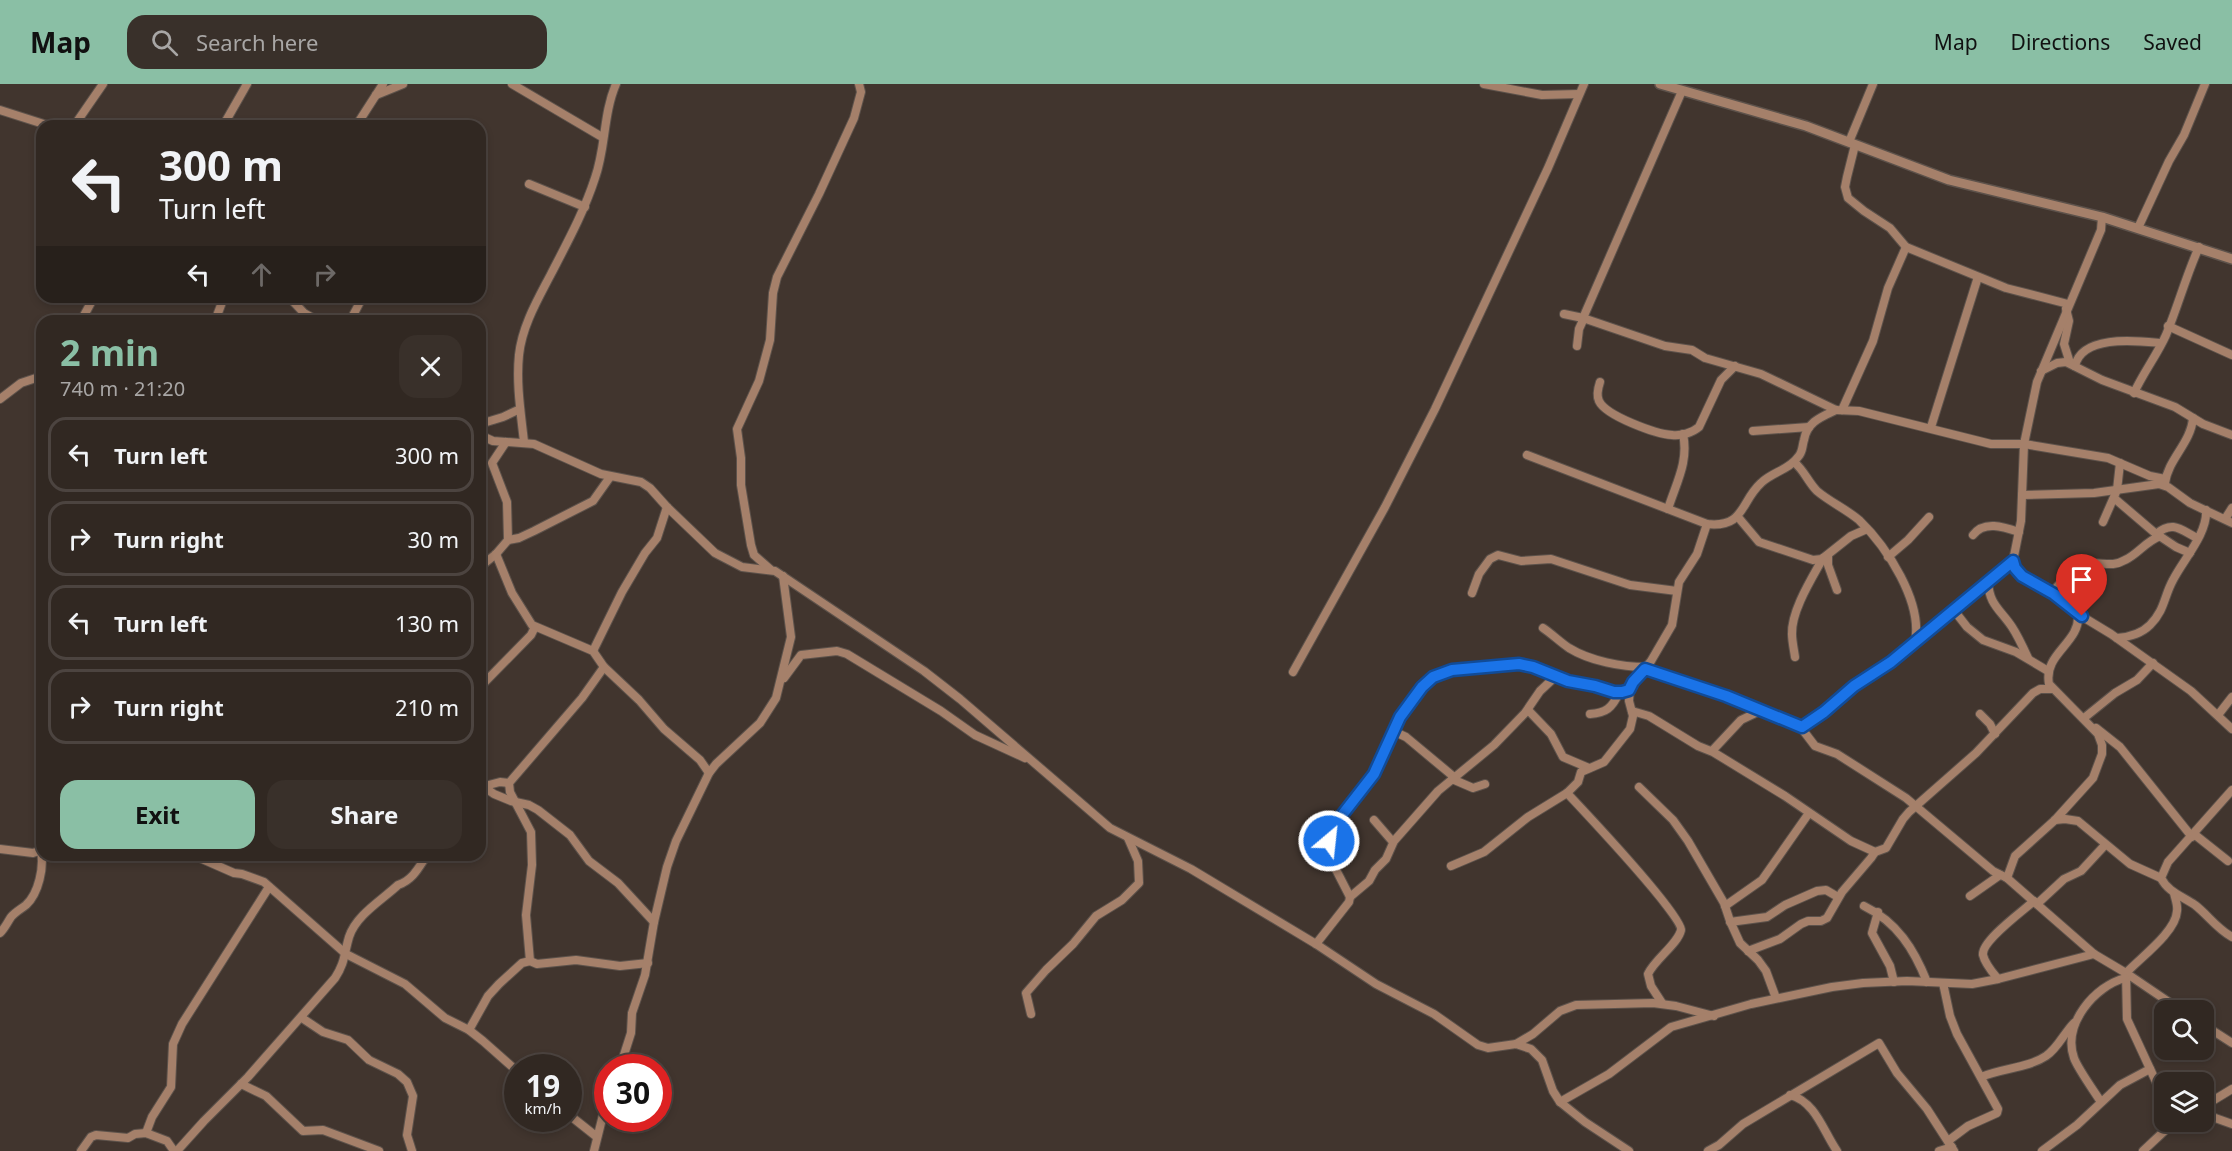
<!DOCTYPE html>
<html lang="en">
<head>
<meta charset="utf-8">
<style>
  body { margin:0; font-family:"Noto Sans",sans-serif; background:#39302a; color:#f1f3f6; height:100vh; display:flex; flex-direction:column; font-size:22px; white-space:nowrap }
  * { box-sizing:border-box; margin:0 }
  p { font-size:20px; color:#a8a6a5 }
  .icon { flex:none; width:33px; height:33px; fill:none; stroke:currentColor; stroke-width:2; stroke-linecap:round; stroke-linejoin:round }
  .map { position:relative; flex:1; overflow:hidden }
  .side { position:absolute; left:36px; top:231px; width:450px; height:546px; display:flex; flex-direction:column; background:#312822; border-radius:18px; box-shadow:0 3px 9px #0003,0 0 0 2px #4c4440 }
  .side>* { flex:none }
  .guide { position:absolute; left:36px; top:36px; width:450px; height:183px; border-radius:18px; box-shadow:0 3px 9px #0003,0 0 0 2px #4c4440; background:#312822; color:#f1f3f6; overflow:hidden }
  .fabs { position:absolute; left:2154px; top:916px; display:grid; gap:12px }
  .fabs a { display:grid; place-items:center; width:60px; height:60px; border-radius:12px; background:#312822; box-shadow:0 3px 9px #0003,0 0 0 2px #4c4440; font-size:30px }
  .speed { position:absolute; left:504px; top:970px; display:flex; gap:12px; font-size:30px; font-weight:700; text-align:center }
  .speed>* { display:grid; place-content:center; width:78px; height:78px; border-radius:50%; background:#312822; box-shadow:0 3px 9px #0003,0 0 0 2px #4c4440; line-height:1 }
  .speed small { font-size:15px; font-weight:400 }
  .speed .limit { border:9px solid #d22; background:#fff; color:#111 }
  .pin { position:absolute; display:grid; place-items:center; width:51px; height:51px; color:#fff; margin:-62px -26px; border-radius:50% 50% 50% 0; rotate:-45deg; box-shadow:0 0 6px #0007 }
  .pin .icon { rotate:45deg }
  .me { position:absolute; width:66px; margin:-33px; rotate:28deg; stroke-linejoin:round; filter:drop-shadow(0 0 4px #0008) }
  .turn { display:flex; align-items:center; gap:21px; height:126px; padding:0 24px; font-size:27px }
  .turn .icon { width:78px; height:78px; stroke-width:2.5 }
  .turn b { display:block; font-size:42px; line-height:51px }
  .lanes { display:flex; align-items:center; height:57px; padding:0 24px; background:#0003; justify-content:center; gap:30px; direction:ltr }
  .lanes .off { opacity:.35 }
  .round { display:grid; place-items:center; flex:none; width:63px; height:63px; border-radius:18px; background:#39302a }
  .headline { display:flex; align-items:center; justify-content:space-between; height:102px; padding:0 24px }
  h1 { font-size:36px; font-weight:700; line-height:45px; color:#8abfa5 }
  .action { display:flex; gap:12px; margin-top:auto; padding:12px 24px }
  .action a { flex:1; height:69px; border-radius:18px; background:#8abfa5; color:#111; font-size:24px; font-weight:700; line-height:69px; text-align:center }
  .action a+a { background:#39302a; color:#f1f3f6 }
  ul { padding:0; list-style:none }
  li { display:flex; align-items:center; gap:18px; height:75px; margin:0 12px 9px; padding:0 12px; border:3px solid #4c4440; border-radius:18px }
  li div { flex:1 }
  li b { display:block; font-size:22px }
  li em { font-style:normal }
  header { display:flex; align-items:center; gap:36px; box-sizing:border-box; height:84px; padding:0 30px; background:#8abfa5; color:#111 }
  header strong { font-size:28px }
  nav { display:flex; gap:33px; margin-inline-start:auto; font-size:21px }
  .search { width:420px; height:54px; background:#39302a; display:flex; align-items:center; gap:15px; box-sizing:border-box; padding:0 21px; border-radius:18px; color:#a8a6a5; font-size:22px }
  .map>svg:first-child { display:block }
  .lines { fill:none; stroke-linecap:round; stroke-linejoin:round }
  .minor-casing { stroke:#5d524b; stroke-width:10 }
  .tertiary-casing { stroke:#5d524b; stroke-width:12 }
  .minor { stroke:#a5806a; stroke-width:8 }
  .tertiary { stroke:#a5806a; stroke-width:9 }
  .route-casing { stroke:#114b97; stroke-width:15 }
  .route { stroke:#1a73e8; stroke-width:10 }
</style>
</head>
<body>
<header>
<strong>Map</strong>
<div class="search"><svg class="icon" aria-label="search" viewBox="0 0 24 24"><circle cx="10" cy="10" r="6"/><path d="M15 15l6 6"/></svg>Search here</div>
<nav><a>Map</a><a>Directions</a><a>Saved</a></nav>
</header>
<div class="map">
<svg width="2232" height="1067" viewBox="0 0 2232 1067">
  <rect width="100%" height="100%" fill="#41352e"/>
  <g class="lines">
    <g class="minor-casing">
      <g id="minor">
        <path d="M512,0L602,53"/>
        <path d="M1484,0L1542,11L1579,10"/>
        <path d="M376,11L403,0"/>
        <path d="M0,26L50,42"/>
        <path d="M74,42L103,0"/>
        <path d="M223,42L247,0"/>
        <path d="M356,42L383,0"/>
        <path d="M1849,58L1873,0"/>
        <path d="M1855,61L1847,93L1845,103L1848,114L1864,127L1890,144L1906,163L2006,204L2068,220"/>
        <path d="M529,100L585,123"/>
        <path d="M2138,144L2169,77L2184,51L2205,0"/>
        <path d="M289,213L304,229L318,237"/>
        <path d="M2066,225L2069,237L2064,260L2070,279"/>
        <path d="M1564,230L1583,234L1665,262L1692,266L1705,274L1761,290L1836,326L1859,327L1991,360H2024L2108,374L2150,392L2165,395"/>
        <path d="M1583,234L1682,7"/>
        <path d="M81,237L94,213"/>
        <path d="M215,237L224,213"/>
        <path d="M350,237L359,220V213"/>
        <path d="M2168,242L2232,271"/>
        <path d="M1577,262L1579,245L1584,234"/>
        <path d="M2075,282C2082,250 2138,257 2161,259"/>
        <path d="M2041,287L2057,279L2066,278L2102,296L2175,323L2203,340L2232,351"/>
        <path d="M1600,298C1598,304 1596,311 1599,317C1606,332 1656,350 1672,351C1681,352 1692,349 1699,343L1721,296L1735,282"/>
        <path d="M2134,309C2143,289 2157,271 2166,251C2178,222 2186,192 2199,163"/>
        <path d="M0,315L21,299L42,292"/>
        <path d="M1842,326L1873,257L1888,204L1906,163"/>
        <path d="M480,340L503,333L520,325"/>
        <path d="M1931,343L1978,193"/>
        <path d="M1753,347L1809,343"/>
        <path d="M480,351L493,357L534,360L601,390L641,398L650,404L667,423L715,469L742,483L775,487L924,587L960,615L1110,744L1191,785L1316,860L1376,900L1434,930L1478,961L1488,964L1516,960L1531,965L1542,976L1553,1007L1560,1018L1585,1038L1629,1067"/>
        <path d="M506,358L492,379L507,418L508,456"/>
        <path d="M524,358C521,330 516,300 519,271C522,242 538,215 551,190C567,159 584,128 595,94C606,63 603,30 616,0"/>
        <path d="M1527,371L1707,440C1745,444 1740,418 1761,399C1772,388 1789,386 1798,373C1803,368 1802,362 1804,356C1807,338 1821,333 1836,326"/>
        <path d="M1794,378C1804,386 1808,398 1817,407C1830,418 1846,425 1859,436C1887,463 1923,518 1915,558"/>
        <path d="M2165,399C2168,375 2191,359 2193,334"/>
        <path d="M2022,411L2094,409L2159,400L2168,403L2190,419L2232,439"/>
        <path d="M2114,414L2155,449L2176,463L2190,469"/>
        <path d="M1668,425C1676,399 1689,378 1683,350"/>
        <path d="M1738,433L1759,458L1813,476L1822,475L1851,452L1867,445"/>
        <path d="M2225,435L2232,424"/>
        <path d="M2103,438L2117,406L2120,379"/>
        <path d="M2156,450C2173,436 2181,446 2197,454"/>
        <path d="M1973,451C1984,436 2004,443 2019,448"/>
        <path d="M496,470L512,509L532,541L593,567L604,583L639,616L664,645L700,676L709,689"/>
        <path d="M1828,471V481L1837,506"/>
        <path d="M1888,473L1908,456L1929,433"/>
        <path d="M480,483L496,470L508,456L519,454L534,447L593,417L610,393"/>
        <path d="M770,485L754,471L751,461L741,401V374L737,345L759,297L770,256L773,209L777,193L819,110L854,34L861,8L859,0"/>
        <path d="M1988,497C1989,521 2000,525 2012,543C2018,552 2023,563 2028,574"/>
        <path d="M1472,509L1479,490L1490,475L1498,471L1521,477L1551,475L1630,501L1677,507"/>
        <path d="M2052,509C2062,496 2076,480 2093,479C2105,479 2113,483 2125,476C2138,470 2145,458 2160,452"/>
        <path d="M1953,525L1967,543L1983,556L2016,568L2048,587"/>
        <path d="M2078,530L2111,550L2191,607L2232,645"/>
        <path d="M1543,544C1552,550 1560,558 1569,564C1590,577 1622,583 1646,583"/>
        <path d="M2117,554C2130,553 2141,550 2150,541C2165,526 2164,512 2173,496C2183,476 2208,449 2206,426"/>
        <path d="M593,567L622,508L645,469L657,454L667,423"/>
        <path d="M1795,573C1794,566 1792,557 1792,550C1791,527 1812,494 1823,474"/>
        <path d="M1645,585L1726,612L1799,641L1815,662L1837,670L1906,714L1993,787L2007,794L2094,870L2126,889L2182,927"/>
        <path d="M1293,588L1385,423L1435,325L1548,84L1584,0"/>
        <path d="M784,594L801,571L837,567L847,570L941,627L975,651L1025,674"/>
        <path d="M480,603L531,551L535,543"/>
        <path d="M1528,626L1551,650L1563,673L1589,684"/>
        <path d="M1632,627L1649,632L1698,662L1713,668L1785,712L1851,757L1875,768L1886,764L1903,735L1909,728L1976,669L2033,609L2040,605H2052"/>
        <path d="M1590,630C1606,629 1612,624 1619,609"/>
        <path d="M1980,630L1990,640L1995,650"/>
        <path d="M2218,631L2232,613"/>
        <path d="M2084,634L2115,609L2137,596L2153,579"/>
        <path d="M1802,643L1824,628L1854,602L1891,578L2013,477"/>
        <path d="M2096,644L2120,663L2192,753"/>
        <path d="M1393,647L1406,653L1454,693"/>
        <path d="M1712,667L1741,636L1762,626"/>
        <path d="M1452,695L1473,704L1485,700"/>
        <path d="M480,700L494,710L511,717L529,721L538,726L570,751L589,777L618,799L654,838"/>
        <path d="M481,703L500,698L509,699"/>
        <path d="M1639,703L1673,736L1688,757L1724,819L1730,837L1740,859L1758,876L1766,887L1776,914"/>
        <path d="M2232,706L2168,778L2161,794C2168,808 2182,812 2195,821C2208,831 2216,844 2232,853"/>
        <path d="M1567,709C1582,725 1684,833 1681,846C1678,860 1655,875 1648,890L1651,902L1662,919"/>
        <path d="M1374,736L1393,758"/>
        <path d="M2055,736L2065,735L2078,737L2130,780L2161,794"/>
        <path d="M2194,750L2228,777"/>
        <path d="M0,765L33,769L42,766"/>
        <path d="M193,771L234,789L242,790L264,798L346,870L405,900L445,934L469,946L483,957L518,988"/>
        <path d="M1451,782L1484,768L1528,733L1567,709L1578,698L1581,688L1604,678L1630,645L1633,632L1629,617L1630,602L1651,577L1672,541L1679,498L1697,470L1707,440"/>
        <path d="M2007,794L2015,772L2055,736L2093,694L2102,670V661L2098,650L2049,600C2043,569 2081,559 2078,530L2054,510L2022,492L2015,484L2013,477L2021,437L2024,360L2037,298L2101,146L2102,133"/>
        <path d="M1970,812L2000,791"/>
        <path d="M1350,813L1369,797L1375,786L1386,775L1394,757L1438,707L1494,661L1525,629L1540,607L1555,593"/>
        <path d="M2037,820L2064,795L2081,787L2105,761"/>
        <path d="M1725,822L1762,796L1809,729"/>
        <path d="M1864,822C1897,838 1914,865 1927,898"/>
        <path d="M1878,828L1872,849L1890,882L1894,898"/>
        <path d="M1730,838L1767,833L1785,821L1817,807L1826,806L1838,813"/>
        <path d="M0,849C5,844 7,839 11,833C15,828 21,825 26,821C39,809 44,783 41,767"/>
        <path d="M1316,860L1349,818L1350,813L1331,776L1328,765L1332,744L1374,690L1400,633L1427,597L1438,591L1452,586L1514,580L1533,583L1555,593L1595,602L1614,608L1619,609L1629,606"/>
        <path d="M1748,867L1780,855L1801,840L1808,837H1821L1827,834L1842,808L1871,774L1875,768"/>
        <path d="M530,877L526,831L532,781L531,748L510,708L509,699L582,614L604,583"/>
        <path d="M1998,895C1993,889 1985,880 1983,871C1981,857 2023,827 2034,817"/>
        <path d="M1943,899L1950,932L1957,950L1998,1025L1997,1029L1968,1042L1948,1057"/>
        <path d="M1031,930L1026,909L1046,886L1073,860L1096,832L1122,816L1139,799L1138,777L1128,754"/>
        <path d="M302,934L323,948L348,956L369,976L398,990L407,998L413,1012L407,1051L412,1067"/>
        <path d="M2204,941L2232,959"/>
        <path d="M469,946L488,912L499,900L522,879L530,877L537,880L576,876L620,882L648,879"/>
        <path d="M1516,960L1533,950L1560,927L1576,921L1653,919L1676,922L1714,932"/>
        <path d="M616,984L623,974L631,949L632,929L645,891L654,838L667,783L676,757L709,689L716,680L760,639L776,614L791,553L783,492"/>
        <path d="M1981,993C2002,984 2028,984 2046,972C2058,964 2064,949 2074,939"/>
        <path d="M241,1000L266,1012L303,1047L323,1046L379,1067"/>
        <path d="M1790,1011C1816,1018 1823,1047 1837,1067"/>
        <path d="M2164,1015L2127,935L2126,889C2140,874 2176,848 2177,827C2178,821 2175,814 2174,809"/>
        <path d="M1560,1018L1609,990L1671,943L1751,920L1832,903L1863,899L1907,897L1972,900L1998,895L2094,870"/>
        <path d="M2101,1018C2094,1007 2078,985 2074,974C2062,940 2095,902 2125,894"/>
        <path d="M2204,1022L2232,1005"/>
        <path d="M568,1030L597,1053"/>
        <path d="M2204,1030L2232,1040"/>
        <path d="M146,1049L152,1033L171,1003L173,960L182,940L269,803"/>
        <path d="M81,1067L91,1053L96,1051L128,1054L135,1050L146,1049L167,1057L174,1067"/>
        <path d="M177,1067L204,1037L248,993L335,894C345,879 344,870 349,853C356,831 382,816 398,801C413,796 419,783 427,771"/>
        <path d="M594,1067L608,1011"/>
        <path d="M1708,1067L1719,1061L1743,1040L1879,959L1897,989L1927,1025L1954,1067"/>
        <path d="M1939,1067L1952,1063"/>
        <path d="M2042,1067L2077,1041L2120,1001L2150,985"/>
        <path d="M2143,1067L2174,1038"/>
      </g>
    </g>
    <g class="tertiary-casing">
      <path id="tertiary" d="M1660,0L1806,42L1949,96L2102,133L2232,175"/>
    </g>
    <use href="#minor" class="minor"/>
    <use href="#tertiary" class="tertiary"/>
  </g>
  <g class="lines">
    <g class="route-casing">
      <path id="route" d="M1329,757L1332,744L1374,690L1400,633L1422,603L1433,593L1452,586L1519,580L1533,583L1568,597L1595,602L1614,608H1622L1629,606L1633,598L1645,585L1726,612L1802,643L1824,628L1854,602L1891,578L2013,477L2015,484L2022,492L2054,510L2082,532"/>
    </g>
    <use href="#route" class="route"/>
  </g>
</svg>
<div class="fabs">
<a><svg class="icon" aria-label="search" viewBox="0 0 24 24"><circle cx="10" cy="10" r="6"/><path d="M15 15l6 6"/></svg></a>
<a><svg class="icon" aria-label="layers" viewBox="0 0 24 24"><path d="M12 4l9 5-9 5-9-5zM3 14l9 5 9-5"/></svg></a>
</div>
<div class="speed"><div>19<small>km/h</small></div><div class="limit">30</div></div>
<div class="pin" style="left:2082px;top:532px;background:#d93025"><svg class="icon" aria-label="arrive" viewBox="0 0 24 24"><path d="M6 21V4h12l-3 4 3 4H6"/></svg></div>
<svg class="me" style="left:1329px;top:757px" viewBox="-20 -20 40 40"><circle r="17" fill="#1a73e8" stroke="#fff" stroke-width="3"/><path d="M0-11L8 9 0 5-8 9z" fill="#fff"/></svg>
<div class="guide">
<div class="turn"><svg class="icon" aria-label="left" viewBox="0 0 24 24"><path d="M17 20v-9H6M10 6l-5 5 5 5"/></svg><div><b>300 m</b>Turn left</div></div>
<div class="lanes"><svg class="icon" aria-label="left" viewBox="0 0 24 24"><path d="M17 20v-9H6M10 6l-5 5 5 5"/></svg><svg class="icon off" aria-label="ahead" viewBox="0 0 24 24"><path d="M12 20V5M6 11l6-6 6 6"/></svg><svg class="icon off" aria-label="right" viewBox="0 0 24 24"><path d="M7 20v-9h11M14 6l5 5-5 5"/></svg></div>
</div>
<section class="side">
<div class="headline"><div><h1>2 min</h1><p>740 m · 21:20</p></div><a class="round"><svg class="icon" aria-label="close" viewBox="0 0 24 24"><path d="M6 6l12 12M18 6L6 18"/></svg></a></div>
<ul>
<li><svg class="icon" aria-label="left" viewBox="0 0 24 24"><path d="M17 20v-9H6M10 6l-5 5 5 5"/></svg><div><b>Turn left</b></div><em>300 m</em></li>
<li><svg class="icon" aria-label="right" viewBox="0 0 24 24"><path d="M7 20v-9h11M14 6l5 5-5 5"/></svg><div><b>Turn right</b></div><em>30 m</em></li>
<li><svg class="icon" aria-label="left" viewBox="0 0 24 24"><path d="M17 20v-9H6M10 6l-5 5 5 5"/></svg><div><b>Turn left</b></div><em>130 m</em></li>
<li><svg class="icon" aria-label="right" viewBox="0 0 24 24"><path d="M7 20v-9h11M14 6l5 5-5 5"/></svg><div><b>Turn right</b></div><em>210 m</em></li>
</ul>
<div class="action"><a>Exit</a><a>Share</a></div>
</section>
</div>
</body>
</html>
